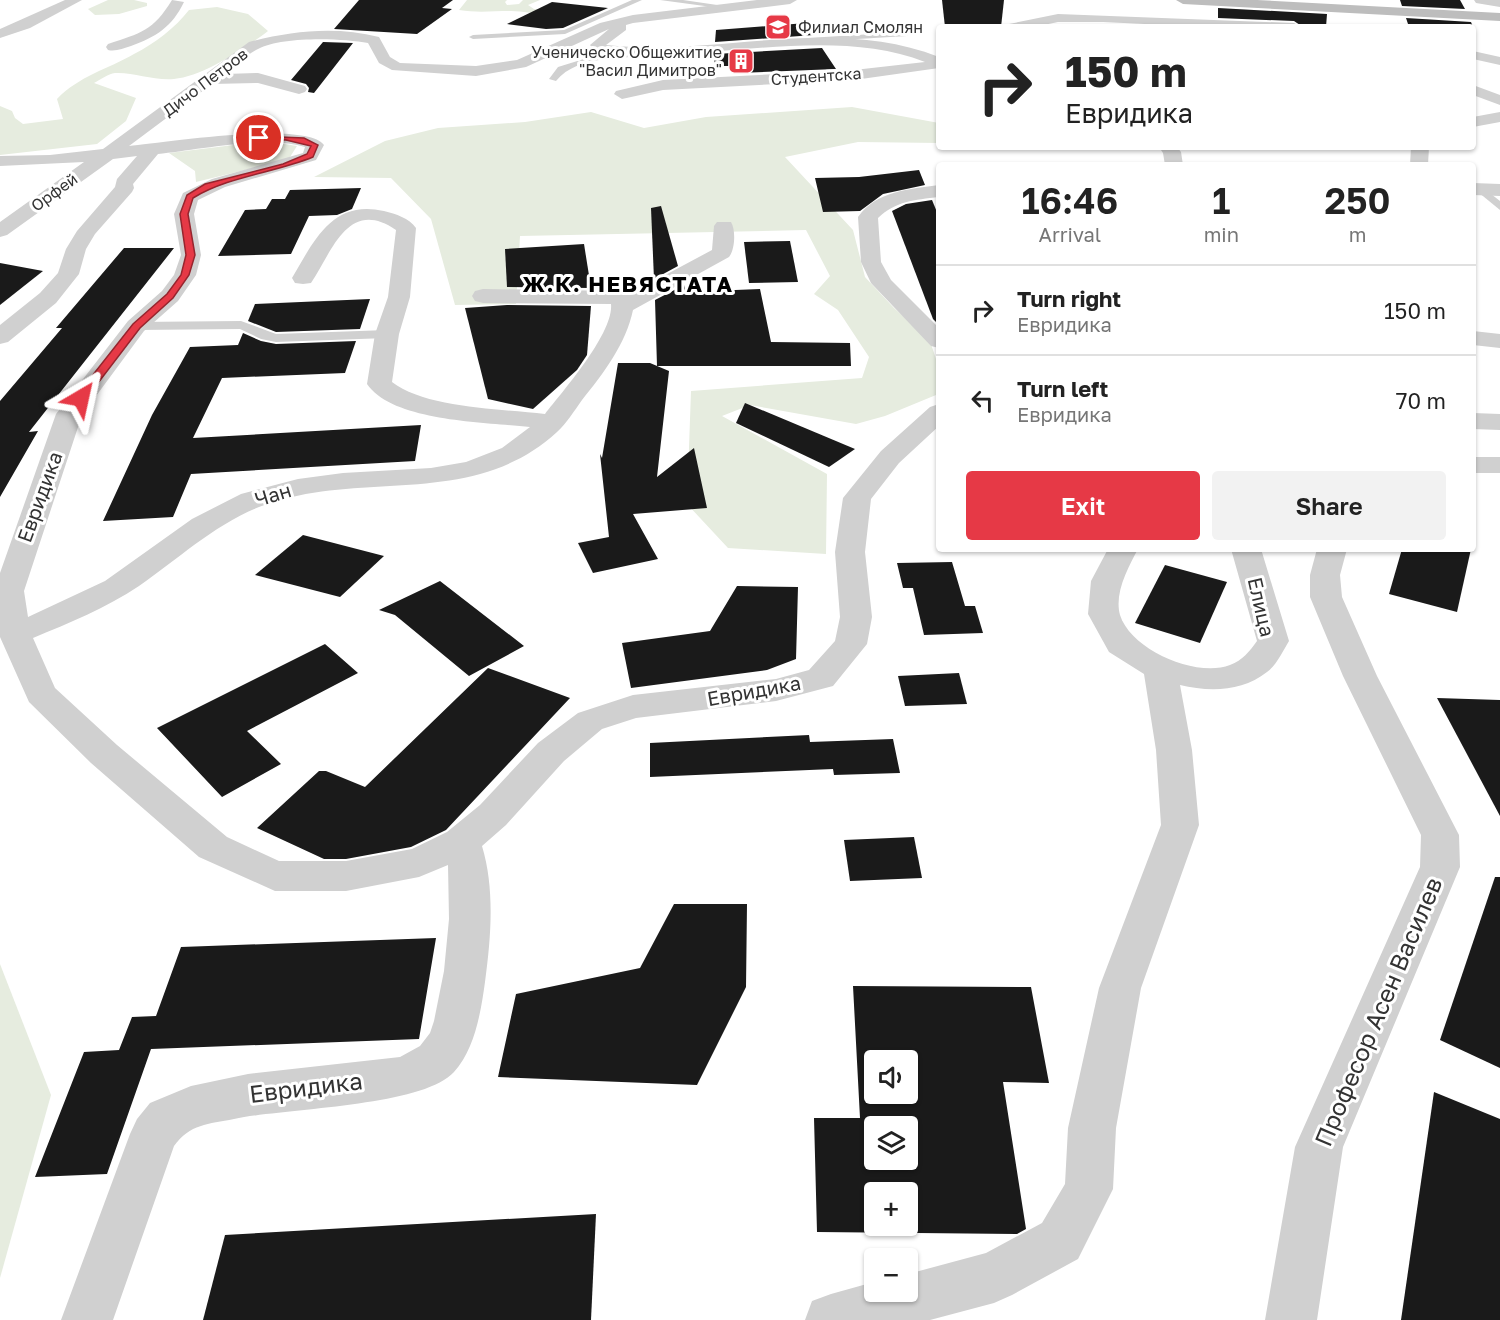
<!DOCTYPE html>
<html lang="en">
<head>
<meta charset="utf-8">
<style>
  body { margin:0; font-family:"Golos Text",sans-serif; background:#f2f2f2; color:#222; height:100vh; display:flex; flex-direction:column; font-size:22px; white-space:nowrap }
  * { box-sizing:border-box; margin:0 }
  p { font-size:20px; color:#767676 }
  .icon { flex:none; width:33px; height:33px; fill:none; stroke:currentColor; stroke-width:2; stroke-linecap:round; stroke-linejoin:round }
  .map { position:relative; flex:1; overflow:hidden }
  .sheet { position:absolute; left:936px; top:162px; width:540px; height:390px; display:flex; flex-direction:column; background:#fff; border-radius:6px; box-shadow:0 2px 4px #0004 }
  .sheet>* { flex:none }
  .guide { position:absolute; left:936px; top:24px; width:540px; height:126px; border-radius:6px; box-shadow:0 2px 4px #0004; background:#fff; color:#222; overflow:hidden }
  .buttons { position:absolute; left:864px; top:1050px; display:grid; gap:12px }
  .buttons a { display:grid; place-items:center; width:54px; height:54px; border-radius:6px; background:#fff; box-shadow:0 2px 4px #0004; font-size:30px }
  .pin { position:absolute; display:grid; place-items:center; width:51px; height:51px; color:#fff; margin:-26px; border:3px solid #fff; border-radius:50%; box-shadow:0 2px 6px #0007 }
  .me { position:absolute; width:66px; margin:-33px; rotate:36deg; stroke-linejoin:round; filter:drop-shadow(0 0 4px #0008) }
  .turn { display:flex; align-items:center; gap:21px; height:126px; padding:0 30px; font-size:27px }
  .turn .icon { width:78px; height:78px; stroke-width:2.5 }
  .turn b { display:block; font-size:42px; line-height:51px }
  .eta { display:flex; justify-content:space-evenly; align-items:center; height:102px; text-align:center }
  .eta b { font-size:36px; font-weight:600; line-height:42px }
  .action { display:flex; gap:12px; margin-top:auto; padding:12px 30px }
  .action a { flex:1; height:69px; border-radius:6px; background:#e63946; color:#fff; font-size:24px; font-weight:600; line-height:69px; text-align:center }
  .action a+a { background:#f2f2f2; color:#222 }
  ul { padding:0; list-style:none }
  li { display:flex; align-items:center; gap:18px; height:90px; padding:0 30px; border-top:2px solid #e0e0e0 }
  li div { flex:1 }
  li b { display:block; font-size:22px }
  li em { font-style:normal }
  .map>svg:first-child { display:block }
  .green { fill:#e6ecdf }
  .building { fill:#1a1a1a; fill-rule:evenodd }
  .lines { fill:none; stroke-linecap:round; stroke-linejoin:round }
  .lane { fill:#d0d0d0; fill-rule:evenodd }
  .street { fill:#d0d0d0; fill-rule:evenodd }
  .secondary { fill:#bdbdbd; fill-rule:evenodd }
  .route { fill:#e63946; stroke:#96252e; stroke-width:1.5 }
  .labels { text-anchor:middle; stroke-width:6; stroke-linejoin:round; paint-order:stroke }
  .far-poi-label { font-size:16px; fill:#333; stroke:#fff; text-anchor:start }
  .far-street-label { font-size:16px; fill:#333; stroke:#fff }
  .street-label { font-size:20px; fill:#333; stroke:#fff }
  .far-district-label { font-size:22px; font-weight:bold; letter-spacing:1.5px; fill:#000; stroke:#fff }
  .near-street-label { font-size:24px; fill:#333; stroke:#fff }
</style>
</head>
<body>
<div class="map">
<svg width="1500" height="1320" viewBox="0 0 1500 1320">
  <rect width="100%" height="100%" fill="#fff"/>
  <g class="green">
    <path d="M108,0H134L147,3V6L119,14L95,15L88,9Z"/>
    <path d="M467,0H507L505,2L507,5L519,4L523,0H540L528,5L534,9L559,12C542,17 528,11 511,11C493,11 477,13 459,10Z"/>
    <path d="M217,7L248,14L268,31C246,48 202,77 174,79C154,81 134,72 115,73C108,74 100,80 94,83L136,98L126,121L97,144L0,155V106L12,111L15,118L23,124L63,119L57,99C79,76 108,69 134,54C154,44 176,27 189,10Z"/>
    <path d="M852,107L939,123V143L858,142L785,157L853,230L865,277L894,308L930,341L939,368L936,395L885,416L856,424L750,405L722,416L827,474L826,554L728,548L687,504L691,391L862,378L869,357L838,310L814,294L830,276L806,230L520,236L516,304L455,305L431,219L391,178L314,177L385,141L438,128L525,122L591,112L644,128L706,117Z"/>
    <path d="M266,141L297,146L290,157L282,161L196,182L195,171L169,153Z"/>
    <path d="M0,964L51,1095L0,1278Z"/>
  </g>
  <g class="building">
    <path d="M359,0H453L442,8L452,9L417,34L334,29Z"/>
    <path d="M942,0H1004L1001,27H945Z"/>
    <path d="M1400,0H1460L1465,9L1402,6Z"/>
    <path d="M552,2L608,8L563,28L546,29L507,24Z"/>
    <path d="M1218,8L1327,14L1326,27H1303L1294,21L1218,18Z"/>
    <path d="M1406,18L1471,22L1473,27H1409Z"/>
    <path d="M806,23L814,35L715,42L716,30Z"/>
    <path d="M323,42L353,43L314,93L308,92L309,88L306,84L291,80Z"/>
    <path d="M822,48L836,69L738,73L734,66H714L715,54Z"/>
    <path d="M919,170L925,185L883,194L860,211L823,212L815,178L859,177Z"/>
    <path d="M361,188L352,209L337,215L309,216L291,254L218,256L245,210L266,209L272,199H285L290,190Z"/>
    <path d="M932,200L939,217V325L933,319L892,211L906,204Z"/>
    <path d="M661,206L678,266L654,279L651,208Z"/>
    <path d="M790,241L798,282L749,283L744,242Z"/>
    <path d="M584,244L591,288L507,287L505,249Z"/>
    <path d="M124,248H174L29,432L38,431L0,497V401L62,328H56Z"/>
    <path d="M0,263L43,271L0,305Z"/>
    <path d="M684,285L686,292L760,289L771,342L850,343L851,366H657L655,300Z"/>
    <path d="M370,299L360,329L276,332L248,321L255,304Z"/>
    <path d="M507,305L591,306L587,355L577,370L533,409L488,399L465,308Z"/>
    <path d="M243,333L261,341L276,344L356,341L345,373L222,378L193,438L421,425L415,461L191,474L173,517L103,521L152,415L190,347L238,345Z"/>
    <path d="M618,363H650L669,371L657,477L694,448L707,508L633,514L658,559L593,573L578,543L609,537L600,454L602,458Z"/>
    <path d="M745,403L855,449L829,467L736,423Z"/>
    <path d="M303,535L384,556L340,597L255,575Z"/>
    <path d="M1402,549H1471L1457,612L1389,594Z"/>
    <path d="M952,562L965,606H975L983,633L924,635L913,588H903L897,563Z"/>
    <path d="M1165,565L1227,582L1200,643L1135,623Z"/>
    <path d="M440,581L524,646L469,676L395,615L379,610Z"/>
    <path d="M737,586L798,587L796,659L767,670L631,688L622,643L710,631Z"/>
    <path d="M325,644L358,673L247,731L281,764L222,797L157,728Z"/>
    <path d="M488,668L570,698L446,830L411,847L346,859H324L257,828L319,771H326L365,787Z"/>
    <path d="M959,673L967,704L905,706L898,676Z"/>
    <path d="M1437,698L1500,700V816Z"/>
    <path d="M809,735L810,742L893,739L900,773L834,775L833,769L650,777V743Z"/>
    <path d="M914,837L922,878L850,881L844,840Z"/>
    <path d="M1495,877H1500V1068L1440,1040Z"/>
    <path d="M674,904H747L746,987L697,1085L498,1077L516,994L640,968Z"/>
    <path d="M436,938L419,1039L151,1049L107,1174L35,1177L84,1052L119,1050L132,1017L156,1016L181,947Z"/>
    <path d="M853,986L1031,987L1049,1083L1003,1082L1026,1229L1017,1234L817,1232L814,1118H860ZM874,1060H908V1094H874ZM874,1126H908V1160H874ZM874,1192H908V1226H874Z"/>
    <path d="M1434,1092L1500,1119V1320H1401Z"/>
    <path d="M596,1214L591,1320H203L225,1235Z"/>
  </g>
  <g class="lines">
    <g class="lane">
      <path d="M632,0H642L565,34L473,39L469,37L473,35L564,30Z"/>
      <path d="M660,0H683L731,7L727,9Z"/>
      <path d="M911,23L918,25L907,36L808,42L804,40L808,38L905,32Z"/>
      <path d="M658,50L662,52L661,54C629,60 578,53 556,81L549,79L558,67L587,58Z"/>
      <path d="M1482,187L1500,201V210L1478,192L1477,190Z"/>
      <path d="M241,321L276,334L387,330L393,334L387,338L276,342L261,339L240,329L136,330L130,326L136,322Z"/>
    </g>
    <g class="street">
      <path d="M65,0H82L30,28L0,38V29Z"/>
      <path d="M172,0L184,2C172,27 156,37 131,46C123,48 116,52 108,50L106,47L108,44C141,33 153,31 172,0Z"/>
      <path d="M757,0H797L790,4L633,23L626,25V30L606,45C717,57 830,15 939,57V68L854,80L663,90L622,99L614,94L616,91L663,80L854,70L925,62C849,32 753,51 673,54C647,55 620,57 595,51L590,45L609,29L526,67L476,76L392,70L379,63L368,43C342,38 282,36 258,49C246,55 235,66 225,74L258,73L305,86L307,89L305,92L299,94L258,83L212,84L129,146C162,143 306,120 324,145L316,160L225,187L198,200L194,214L201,255L196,275L178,301L144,331L82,415L24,591L28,617L105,581L192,519L241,494L298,479L343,473L431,468L466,462L502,448L530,427C486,422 393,422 367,384L375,334L388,297L396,230C348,197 332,252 311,283L303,284L295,283L292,278C314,241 332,199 384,211C396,214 409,218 416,228L410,297L399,334L392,382C425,408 502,409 545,414C563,391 614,333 611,304L483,303L475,301L472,296L475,291L483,289L619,291L628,295L712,250L714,226L717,222H731C736,230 735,250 729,257L633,310C626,344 603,374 582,400C574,411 567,423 557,432C471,511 358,468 259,507C214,525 178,559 139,586C106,608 69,623 33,638L55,688L117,745L227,837L279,861H346L412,849L447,832L480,805L538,743L578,713L633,695L776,679L809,670L835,641L840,617L835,552L843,498L881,451L930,407L939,404V426L899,463L871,499L865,552L872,617L867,644L833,686L776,701L636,718L602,729L564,761L506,825L482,846C495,889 491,938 485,982C481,1011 475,1049 454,1072C422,1107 285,1108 234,1119C208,1124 190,1124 174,1146L113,1320H61L130,1134L137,1119L150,1103L191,1086L248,1074L400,1057L420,1046L430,1033L434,1021L444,971L449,919L448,865L419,877L346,891H275L199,857L91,763L29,702L0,637V573L56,414L128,321L162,291L174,275L181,255L174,214L183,193L212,179L303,153L305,147C269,135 197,150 158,154L133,184L134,188L132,192L95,234L86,249L79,274L56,303L8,342L0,344V325L40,293L58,273L66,249L77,231L115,187L117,179L137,156L113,159L7,235L0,237V222L84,162L0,166V156L50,155L103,149L249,42C292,31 335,26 379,37L390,57L400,63L476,66L517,60L600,23L633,15Z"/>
      <path d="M1474,0H1500V7L1476,3Z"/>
      <path d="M1058,14L1294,23L1301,27H1207L1103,22H1058L1034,27H1007L1009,24Z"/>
      <path d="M1473,51L1500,57V65L1473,59Z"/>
      <path d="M1473,85L1500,95V105L1473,95Z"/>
      <path d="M1500,112V122L1473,127V117Z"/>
      <path d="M1159,147H1177L1181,152L1183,165H1165L1163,153Z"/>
      <path d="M1411,147H1429L1428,165H1410Z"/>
      <path d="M1473,183L1500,184V196L1473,195Z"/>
      <path d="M939,185V197C914,200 896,201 878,218L881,262L891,280L939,328V348L931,346L871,283L861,262L858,217C876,191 910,189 939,185Z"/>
      <path d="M1473,331L1500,334V348L1473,345Z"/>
      <path d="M1473,413L1500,414V430L1473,429Z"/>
      <rect x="1473" y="457" width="27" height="16"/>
      <path d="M1108,549H1138C1128,568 1114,593 1120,615C1131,650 1196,678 1230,665C1243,660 1249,652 1257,641L1231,549H1261L1289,641C1283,651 1276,666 1267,672C1242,692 1209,692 1180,685L1192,750L1199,825L1141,988L1116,1128L1113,1189L1078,1259L1012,1295L994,1303L930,1320H805L812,1301L831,1294L874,1282V1292H908V1274L986,1253L1042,1223L1065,1184L1068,1128L1099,988L1161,825L1156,750L1144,674L1109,652L1088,614L1091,581Z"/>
      <path d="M1317,549H1347L1340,575L1342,597L1377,676L1459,835L1460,867L1343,1147L1317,1320H1265L1295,1147L1420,867L1421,835L1343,676L1310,597V575Z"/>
    </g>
    <path class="secondary" d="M1176,0H1257L1500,13V21L1183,4Z"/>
  </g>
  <path class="route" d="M256,136L304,138L318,145L313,157C274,173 229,176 193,198L188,214L195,255L189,275L173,298L140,328L85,400H77V395L133,324L167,294L181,275L186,255L180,214L187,195L205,184L283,164L307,154L311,146L286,140H259Z"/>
  <defs>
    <g id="university-square" transform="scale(1.35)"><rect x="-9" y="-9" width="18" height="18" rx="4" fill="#e63946" stroke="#fff"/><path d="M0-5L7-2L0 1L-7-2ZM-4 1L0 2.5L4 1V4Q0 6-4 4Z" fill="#fff"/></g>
    <g id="building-square" transform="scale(1.35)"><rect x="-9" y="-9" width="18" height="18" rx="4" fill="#e63946" stroke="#fff"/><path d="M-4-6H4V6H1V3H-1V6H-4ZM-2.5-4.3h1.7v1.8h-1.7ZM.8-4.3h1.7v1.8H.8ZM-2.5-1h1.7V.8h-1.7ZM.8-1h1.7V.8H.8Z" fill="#fff"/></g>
  </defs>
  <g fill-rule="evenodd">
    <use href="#university-square" x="778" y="27"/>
    <use href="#building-square" x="741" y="61"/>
  </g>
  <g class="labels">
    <g class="far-poi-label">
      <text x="798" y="33">Филиал Смолян</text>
      <text x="722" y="58" text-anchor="end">Ученическо Общежитие<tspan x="722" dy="18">"Васил Димитров"</tspan></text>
    </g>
    <g class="far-street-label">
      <text transform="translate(816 76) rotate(-4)" y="6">Студентска</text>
      <text transform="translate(205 82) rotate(-37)" y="6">Дичо Петров</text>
      <text transform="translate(54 192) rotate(-36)" y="6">Орфей</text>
    </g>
    <g class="street-label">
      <text transform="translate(273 495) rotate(-17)" y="7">Чан</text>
      <text transform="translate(40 497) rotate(-70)" y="7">Евридика</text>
      <text transform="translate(1261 607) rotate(77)" y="7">Елица</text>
      <text transform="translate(754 691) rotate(-10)" y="7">Евридика</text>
    </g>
    <g class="far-district-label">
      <text x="628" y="292">Ж.К. НЕВЯСТАТА</text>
    </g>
    <g class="near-street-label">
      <text transform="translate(1379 1012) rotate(-67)" y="8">Професор Асен Василев</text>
      <text transform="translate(306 1088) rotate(-7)" y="8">Евридика</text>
    </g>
  </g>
</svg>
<div class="buttons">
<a><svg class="icon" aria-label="sound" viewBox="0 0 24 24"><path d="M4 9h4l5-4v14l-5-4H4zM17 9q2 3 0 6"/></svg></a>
<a><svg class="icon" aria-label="layers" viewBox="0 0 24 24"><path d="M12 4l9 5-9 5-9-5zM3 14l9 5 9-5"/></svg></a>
<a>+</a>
<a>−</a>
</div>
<div class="pin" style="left:259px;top:138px;background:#d93025"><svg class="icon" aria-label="arrive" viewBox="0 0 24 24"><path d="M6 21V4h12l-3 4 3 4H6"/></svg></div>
<svg class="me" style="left:81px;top:398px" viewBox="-20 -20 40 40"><path d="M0-17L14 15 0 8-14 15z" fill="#e63946" stroke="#fff" stroke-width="4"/></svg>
<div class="guide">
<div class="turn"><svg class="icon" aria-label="right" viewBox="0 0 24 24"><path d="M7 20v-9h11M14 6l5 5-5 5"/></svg><div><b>150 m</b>Евридика</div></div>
</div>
<section class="sheet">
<div class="eta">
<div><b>16:46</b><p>Arrival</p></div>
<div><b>1</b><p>min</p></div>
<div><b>250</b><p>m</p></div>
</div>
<ul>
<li><svg class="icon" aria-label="right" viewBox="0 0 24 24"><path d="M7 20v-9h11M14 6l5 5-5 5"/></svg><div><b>Turn right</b><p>Евридика</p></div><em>150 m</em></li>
<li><svg class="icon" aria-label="left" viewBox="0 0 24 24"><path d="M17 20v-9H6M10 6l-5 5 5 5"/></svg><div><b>Turn left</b><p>Евридика</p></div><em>70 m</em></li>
</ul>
<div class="action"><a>Exit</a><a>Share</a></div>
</section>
</div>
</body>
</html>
